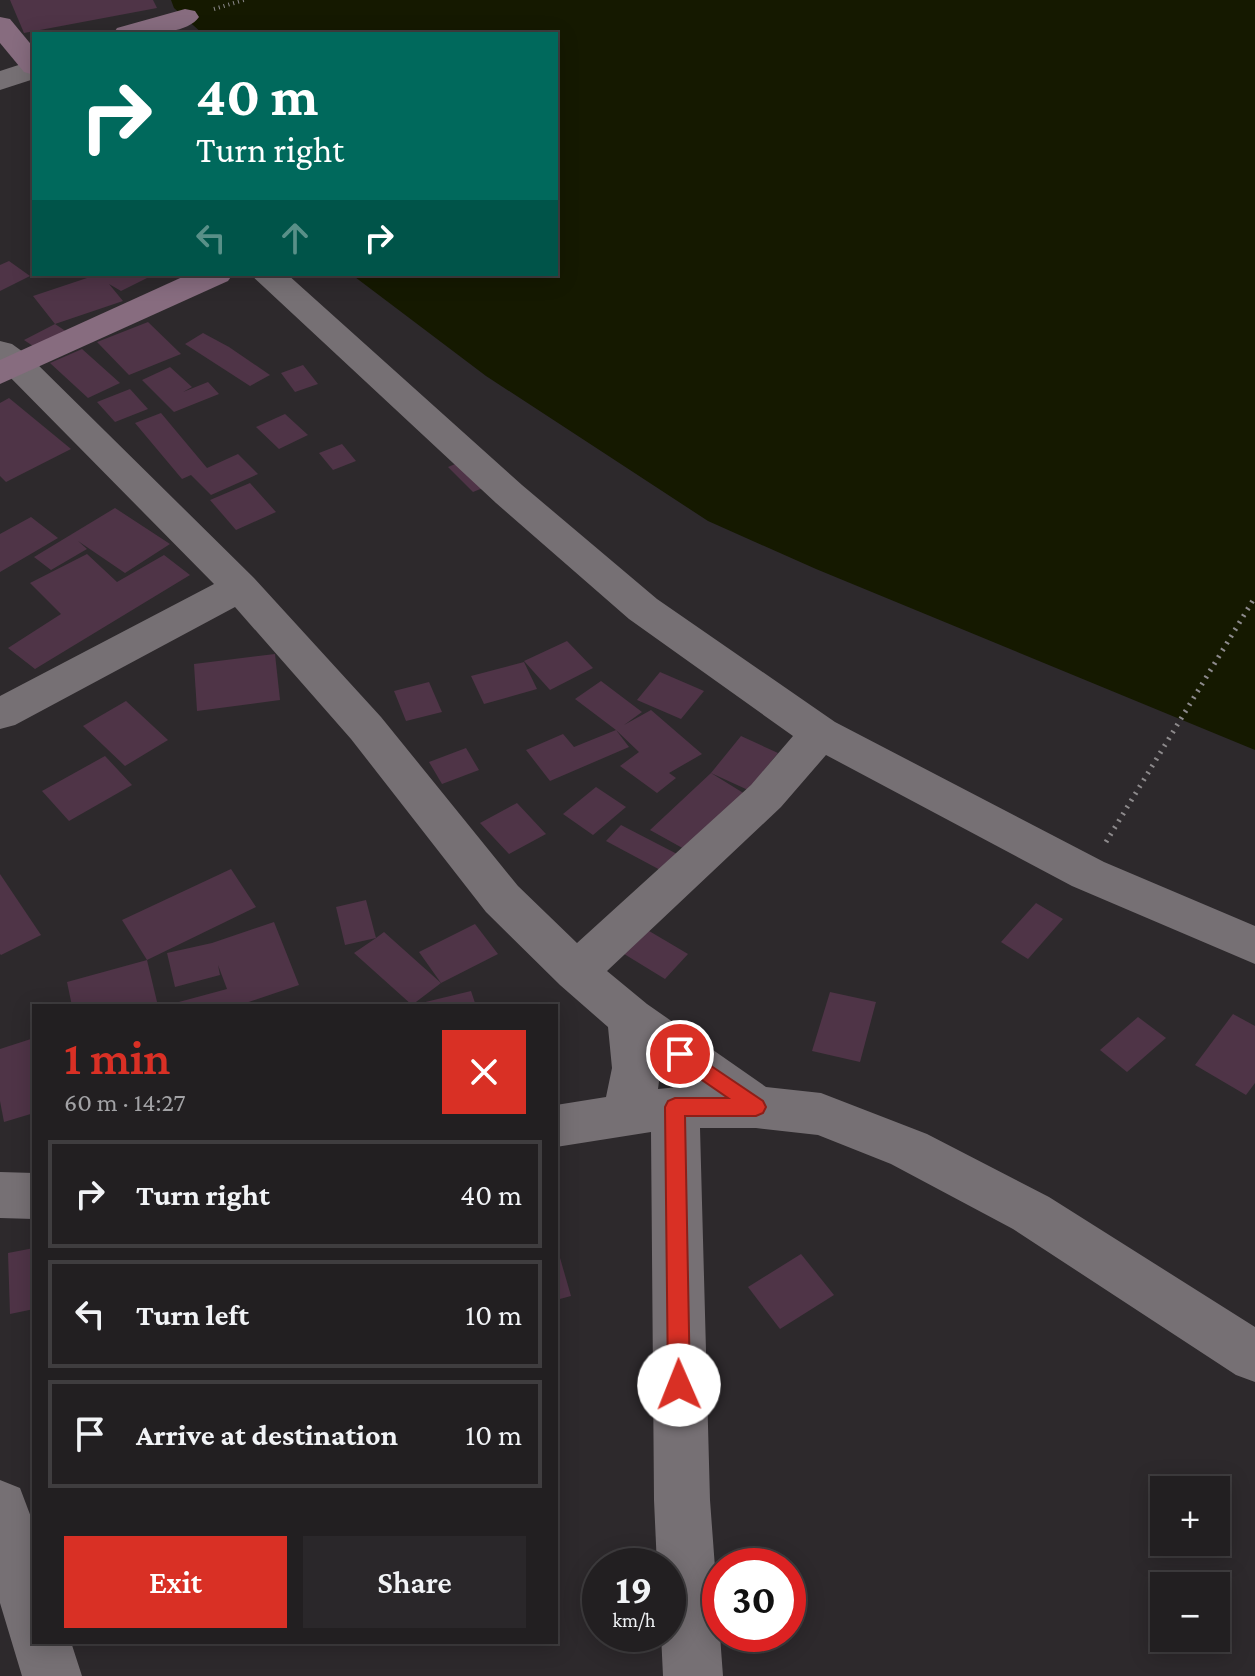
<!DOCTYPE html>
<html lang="en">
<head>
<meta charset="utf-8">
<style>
  body { margin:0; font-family:"Crimson Pro",serif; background:#2a272a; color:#f1f3f6; height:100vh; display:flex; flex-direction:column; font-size:30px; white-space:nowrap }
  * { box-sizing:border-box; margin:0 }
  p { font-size:26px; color:#a2a2a5 }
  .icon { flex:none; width:44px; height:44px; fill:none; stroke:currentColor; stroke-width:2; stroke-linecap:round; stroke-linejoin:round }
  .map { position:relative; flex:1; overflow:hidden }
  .details { position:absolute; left:32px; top:1004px; width:526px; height:640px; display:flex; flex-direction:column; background:#221f21; border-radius:0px; box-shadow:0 4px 20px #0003,0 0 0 2px #3f3d3f }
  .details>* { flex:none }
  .guide { position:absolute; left:32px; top:32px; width:526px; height:244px; border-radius:0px; box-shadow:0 4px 20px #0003,0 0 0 2px #3f3d3f; background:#00695c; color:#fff; overflow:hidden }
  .fabs { position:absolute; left:1150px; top:1476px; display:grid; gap:16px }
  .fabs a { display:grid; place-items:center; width:80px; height:80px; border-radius:0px; background:#221f21; box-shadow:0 4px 20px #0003,0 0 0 2px #3f3d3f; font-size:40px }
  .speed { position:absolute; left:582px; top:1548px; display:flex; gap:16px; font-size:40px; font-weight:700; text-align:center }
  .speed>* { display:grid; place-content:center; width:104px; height:104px; border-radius:50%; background:#221f21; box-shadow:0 4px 20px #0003,0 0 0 2px #3f3d3f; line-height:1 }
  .speed small { font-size:20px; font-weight:400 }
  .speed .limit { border:12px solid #d22; background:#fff; color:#111 }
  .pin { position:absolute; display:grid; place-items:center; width:68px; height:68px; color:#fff; margin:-34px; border:4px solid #fff; border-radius:50%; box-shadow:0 2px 8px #0007 }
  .me { position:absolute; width:88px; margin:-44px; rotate:359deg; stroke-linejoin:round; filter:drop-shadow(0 0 6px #0008) }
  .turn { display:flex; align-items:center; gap:28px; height:168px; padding:0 32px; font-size:36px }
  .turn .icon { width:104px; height:104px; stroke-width:2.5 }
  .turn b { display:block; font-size:56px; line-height:68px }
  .lanes { display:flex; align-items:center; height:76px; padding:0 32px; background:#0003; justify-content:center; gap:40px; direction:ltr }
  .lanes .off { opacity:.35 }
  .round { display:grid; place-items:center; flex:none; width:84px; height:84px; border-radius:0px; background:#2a272a }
  .head { display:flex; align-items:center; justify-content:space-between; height:136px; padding:0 32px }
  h1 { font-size:48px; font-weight:600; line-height:60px; color:#d93025 }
  .action { display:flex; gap:16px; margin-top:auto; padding:16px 32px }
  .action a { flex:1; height:92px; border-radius:0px; background:#d93025; color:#fff; font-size:32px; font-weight:600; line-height:92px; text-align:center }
  .action a+a { background:#2a272a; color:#f1f3f6 }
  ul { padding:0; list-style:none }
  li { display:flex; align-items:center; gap:24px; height:108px; margin:0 16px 12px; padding:0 16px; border:4px solid #3f3d3f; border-radius:0px }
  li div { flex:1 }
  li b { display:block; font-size:30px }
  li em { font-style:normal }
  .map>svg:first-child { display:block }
  .water { fill:#151900 }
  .building { fill:#4f3447 }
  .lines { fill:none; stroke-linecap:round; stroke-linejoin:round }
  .path-far1 { stroke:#8d8a8c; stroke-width:4; stroke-dasharray:1 4; stroke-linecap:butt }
  .path { stroke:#8d8a8c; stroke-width:5; stroke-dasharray:2 6; stroke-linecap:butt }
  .street { fill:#767074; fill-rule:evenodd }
  .secondary { fill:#876c7f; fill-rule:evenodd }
  .route { fill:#d93025; stroke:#8d1f18; stroke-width:2 }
</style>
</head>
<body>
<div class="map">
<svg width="1255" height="1676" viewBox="0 0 1255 1676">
  <rect width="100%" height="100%" fill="#2d292c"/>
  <path class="water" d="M171,0H1255V750L816,569L708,521L486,376L351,274H556V34H203L174,8Z"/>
  <g class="building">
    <path d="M10,0H153L157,8L24,33Z"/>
    <path d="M9,261L30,276L0,291V265Z"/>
    <path d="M99,274H155L121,291L109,284L123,301L55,324L67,332L36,348L24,340L55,324L33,296Z"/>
    <path d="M148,322L181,354L129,375L97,342Z"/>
    <path d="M203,333L229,347L270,375L250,386L185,344Z"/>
    <path d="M82,349L120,383L88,398L50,363Z"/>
    <path d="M303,365L318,384L295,392L281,373Z"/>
    <path d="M170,367L192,387L183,392L208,382L219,394L174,412L142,380Z"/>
    <path d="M130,389L148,409L115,422L97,402Z"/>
    <path d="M9,398L71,449L6,482L0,476V403Z"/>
    <path d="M161,413L207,468L238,454L258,474L211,495L191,475L182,479L135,423Z"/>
    <path d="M285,414L308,435L279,449L256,427Z"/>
    <path d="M342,444L356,461L333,470L319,453Z"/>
    <path d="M465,460L490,485L473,492L448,467Z"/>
    <path d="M250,483L276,512L236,530L210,500Z"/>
    <path d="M115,508L170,544L125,573L78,541L87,549L51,570L34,557Z"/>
    <path d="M31,517L58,538L0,572V534Z"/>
    <path d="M87,554L117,582L164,555L190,575L35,669L8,648L61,614L30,583Z"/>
    <path d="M567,641L593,668L550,690L524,661Z"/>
    <path d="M275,654L280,700L197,711L194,664Z"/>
    <path d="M524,662L537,689L484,704L471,676Z"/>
    <path d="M660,672L704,691L681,719L637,700Z"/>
    <path d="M601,681L642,712L624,725L651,710L702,754L669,773L676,778L657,793L620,766L639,752L616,730L629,747L550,781L526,750L563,734L574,747L616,730L575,699Z"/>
    <path d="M429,682L442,712L406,721L394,691Z"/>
    <path d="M126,701L168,740L125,766L83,726Z"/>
    <path d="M741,736L778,753L748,790L711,773L745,794L686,850L650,830L711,773Z"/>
    <path d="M466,748L479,770L442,784L429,762Z"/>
    <path d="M105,756L132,785L69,821L42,791Z"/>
    <path d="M596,787L626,807L593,835L563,814Z"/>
    <path d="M517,803L546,834L509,854L480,823Z"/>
    <path d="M621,825L679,855L664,872L606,841Z"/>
    <path d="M231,869L256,907L147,960L122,920Z"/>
    <path d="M0,874L41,935L1,955L0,954Z"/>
    <path d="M366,900L376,938L384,932L441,983L412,1005L354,953L376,938L345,945L336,907Z"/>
    <path d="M1036,903L1063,919L1028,959L1001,942Z"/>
    <path d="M274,922L299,985L237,1006H164L227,989L218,965L220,975L175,987L167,953L212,943Z"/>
    <path d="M475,924L498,954L441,983L419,952Z"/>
    <path d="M639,925L688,954L665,979L616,949Z"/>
    <path d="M147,960L158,1006H72L67,982Z"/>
    <path d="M471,991L476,1006H413V1005Z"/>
    <path d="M830,992L876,1002L860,1062L812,1051Z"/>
    <path d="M1233,1014L1255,1026V1083L1246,1095L1195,1065Z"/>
    <path d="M1138,1017L1166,1038L1127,1072L1100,1050Z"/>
    <path d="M34,1038V1113L4,1122L0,1101V1049Z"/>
    <path d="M556,1244L571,1296L556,1300Z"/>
    <path d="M34,1248V1309L10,1314L8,1253Z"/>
    <path d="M801,1254L834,1295L780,1329L748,1287Z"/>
  </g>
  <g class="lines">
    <path class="path-far1" d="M214,9L244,0"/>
    <path class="path" d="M1106,842L1255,597"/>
    <g class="street">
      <path d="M34,60V79L0,90V71Z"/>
      <path d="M250,274H287L522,485L657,599L835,722L1104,862L1255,926V964L1072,886L826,755L781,807L607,971L647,1004L766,1087L821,1093L927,1134L1049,1197L1255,1327V1382L1236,1375L1013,1229L891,1164L818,1135L756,1128H700L710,1500L723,1676H663L661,1634H668V1566H657L654,1500L651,1132L556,1147V1105L606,1097L612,1068L608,1027L560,985L486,912L351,739L235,607L15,725L0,729V696L214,584L0,367V341L12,344L30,357L254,578L381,717L518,886L577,943L751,785L793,736L629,619L496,503ZM661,1066L688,1086L658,1089Z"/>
      <path d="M0,1172L34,1173V1219L0,1218Z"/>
      <path d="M0,1480L20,1488L34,1525V1642H71L82,1676H22L0,1603Z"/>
    </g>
    <g class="secondary">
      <path d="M185,9L195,11L199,17C185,37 135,34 113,34L117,28Z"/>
      <path d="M0,17L10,19L34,48V75L24,72L0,43Z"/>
      <path d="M189,274H233L228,281L0,384V360Z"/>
    </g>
  </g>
  <path class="route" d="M680,1045L763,1101L766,1107L763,1113L756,1116H685L690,1385L687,1393L679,1396L671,1393L668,1385L665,1107L668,1101L675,1098H728L673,1060L670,1054L673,1048Z"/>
</svg>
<div class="fabs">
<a>+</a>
<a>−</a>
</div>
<div class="speed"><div>19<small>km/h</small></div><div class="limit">30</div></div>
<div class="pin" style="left:680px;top:1054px;background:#d93025"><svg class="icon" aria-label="arrive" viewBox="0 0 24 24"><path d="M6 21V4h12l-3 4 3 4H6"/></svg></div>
<svg class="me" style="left:679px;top:1385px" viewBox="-20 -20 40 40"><circle r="19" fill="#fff"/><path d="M0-13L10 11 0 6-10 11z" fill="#d93025"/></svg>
<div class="guide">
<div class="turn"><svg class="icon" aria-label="right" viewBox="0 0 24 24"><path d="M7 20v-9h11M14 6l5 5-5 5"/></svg><div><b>40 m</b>Turn right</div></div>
<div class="lanes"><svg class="icon off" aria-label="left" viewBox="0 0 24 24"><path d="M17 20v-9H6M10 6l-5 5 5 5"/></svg><svg class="icon off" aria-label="ahead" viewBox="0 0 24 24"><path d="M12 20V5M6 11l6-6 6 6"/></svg><svg class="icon" aria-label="right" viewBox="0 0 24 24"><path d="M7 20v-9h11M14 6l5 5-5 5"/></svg></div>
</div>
<section class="details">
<div class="head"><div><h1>1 min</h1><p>60 m · 14:27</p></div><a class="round" style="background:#d93025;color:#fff"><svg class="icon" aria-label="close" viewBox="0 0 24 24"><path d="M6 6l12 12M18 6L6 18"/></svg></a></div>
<ul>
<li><svg class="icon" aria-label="right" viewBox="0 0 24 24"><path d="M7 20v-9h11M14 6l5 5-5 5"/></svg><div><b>Turn right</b></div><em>40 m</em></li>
<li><svg class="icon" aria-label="left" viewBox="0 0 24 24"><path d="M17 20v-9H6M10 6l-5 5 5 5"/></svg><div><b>Turn left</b></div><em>10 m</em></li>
<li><svg class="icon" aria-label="arrive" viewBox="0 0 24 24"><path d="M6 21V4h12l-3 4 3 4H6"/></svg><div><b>Arrive at destination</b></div><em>10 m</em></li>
</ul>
<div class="action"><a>Exit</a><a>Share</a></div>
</section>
</div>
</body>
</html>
